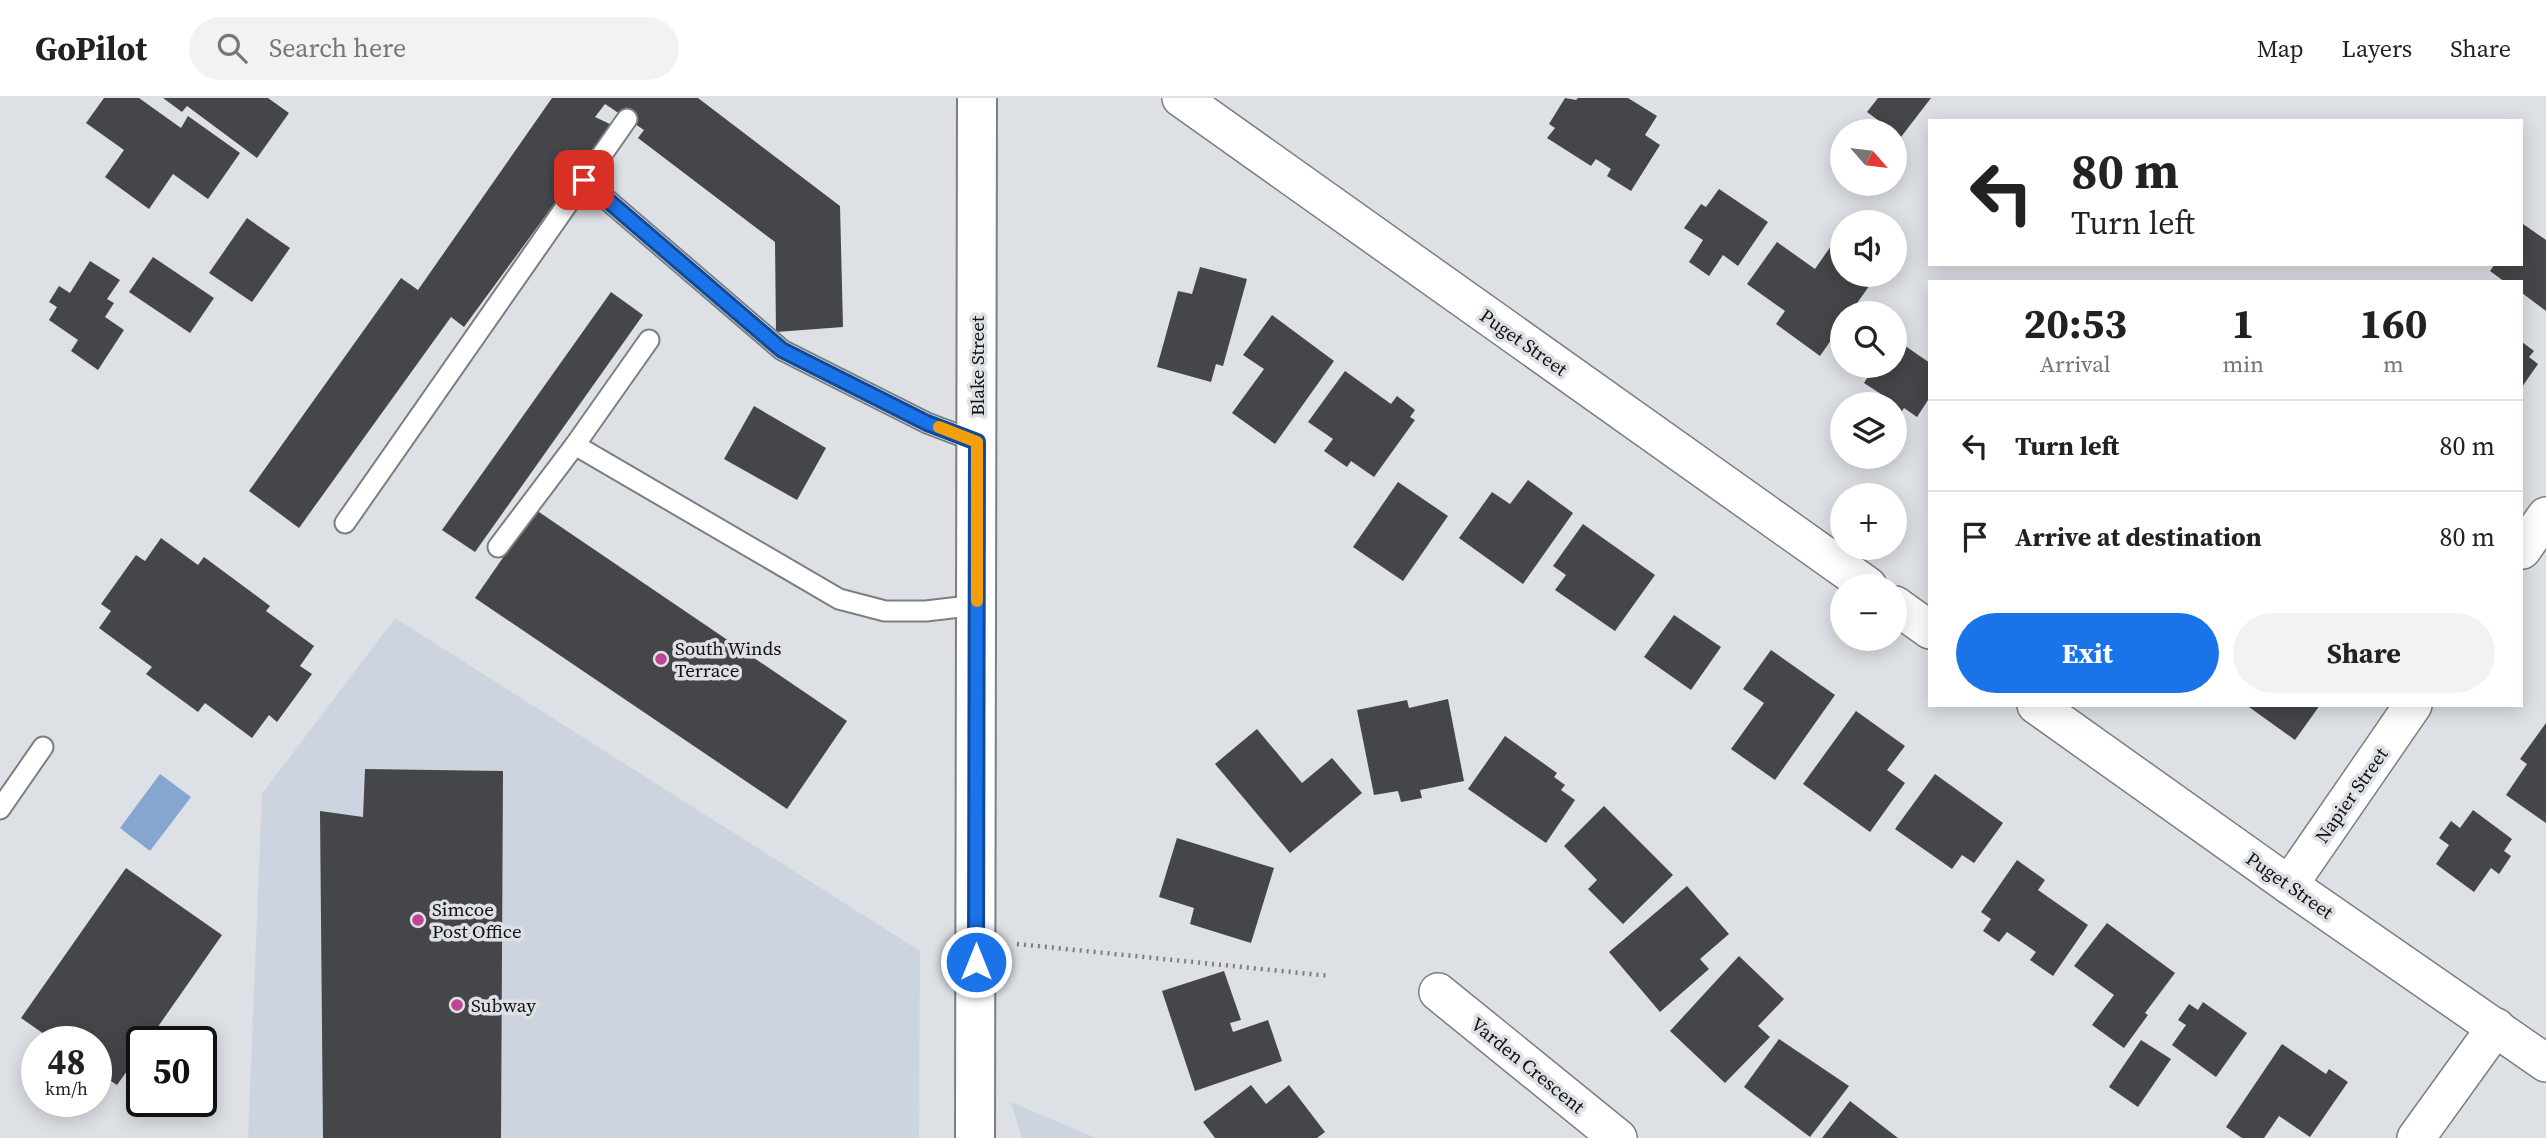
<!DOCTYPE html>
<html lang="en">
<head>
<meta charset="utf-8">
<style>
  body { margin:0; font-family:"Source Serif 4",serif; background:#f2f2f2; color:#222; height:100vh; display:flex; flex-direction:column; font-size:26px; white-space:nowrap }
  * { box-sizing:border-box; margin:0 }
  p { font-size:23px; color:#767676 }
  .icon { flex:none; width:38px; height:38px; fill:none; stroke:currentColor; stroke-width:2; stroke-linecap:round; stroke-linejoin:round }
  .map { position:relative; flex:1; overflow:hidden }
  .drawer { position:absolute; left:1928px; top:182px; width:595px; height:427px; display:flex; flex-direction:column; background:#fff; border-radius:0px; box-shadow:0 4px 18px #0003 }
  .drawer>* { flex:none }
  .guide { position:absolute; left:1928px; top:21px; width:595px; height:147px; border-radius:0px; box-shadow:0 4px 18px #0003; background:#fff; color:#222; overflow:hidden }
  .needle { width:46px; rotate:118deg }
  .controls { position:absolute; left:1830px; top:21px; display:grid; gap:14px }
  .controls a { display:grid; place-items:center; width:77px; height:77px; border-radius:50%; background:#fff; box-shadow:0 4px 18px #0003; font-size:35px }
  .speed { position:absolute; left:21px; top:928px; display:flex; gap:14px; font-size:35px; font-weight:700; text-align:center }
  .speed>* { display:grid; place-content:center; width:91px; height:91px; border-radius:50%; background:#fff; box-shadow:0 4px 18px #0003; line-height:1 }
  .speed small { font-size:18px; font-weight:400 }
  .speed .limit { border:4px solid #111; border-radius:10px; background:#fff; color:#111 }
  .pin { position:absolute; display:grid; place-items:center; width:60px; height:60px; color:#fff; margin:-30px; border-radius:14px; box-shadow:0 4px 10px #0006 }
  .me { position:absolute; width:77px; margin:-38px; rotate:0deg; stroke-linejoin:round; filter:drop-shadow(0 0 5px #0008) }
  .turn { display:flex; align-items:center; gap:24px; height:147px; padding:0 28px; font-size:32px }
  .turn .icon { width:91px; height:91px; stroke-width:2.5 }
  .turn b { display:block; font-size:49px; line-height:60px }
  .eta { display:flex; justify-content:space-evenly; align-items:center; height:119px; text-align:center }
  .eta b { font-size:42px; font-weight:700; line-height:49px }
  .button { display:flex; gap:14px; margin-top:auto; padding:14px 28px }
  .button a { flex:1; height:80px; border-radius:42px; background:#1a73e8; color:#fff; font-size:28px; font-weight:700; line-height:80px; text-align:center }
  .button a+a { background:#f2f2f2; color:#222 }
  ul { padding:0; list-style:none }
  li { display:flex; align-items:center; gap:21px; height:91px; padding:0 28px; border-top:2px solid #e0e0e0 }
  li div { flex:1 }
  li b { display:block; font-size:26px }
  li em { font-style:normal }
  header { display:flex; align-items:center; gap:42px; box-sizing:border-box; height:98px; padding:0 35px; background:#fff; border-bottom:2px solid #e0e0e0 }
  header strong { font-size:33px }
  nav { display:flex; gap:38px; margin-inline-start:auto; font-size:24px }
  .search { width:490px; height:63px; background:#f2f2f2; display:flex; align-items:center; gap:18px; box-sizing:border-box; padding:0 24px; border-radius:38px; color:#767676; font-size:26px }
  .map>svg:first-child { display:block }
  .built { fill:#ccd5df }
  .water { fill:#84a6d1 }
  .building { fill:#44464a }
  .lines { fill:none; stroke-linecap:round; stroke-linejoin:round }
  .lane-casing { stroke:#7b7e82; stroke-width:23 }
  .street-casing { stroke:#7b7e82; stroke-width:40 }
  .secondary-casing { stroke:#7b7e82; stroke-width:42 }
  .path { stroke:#7c7e81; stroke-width:4.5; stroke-dasharray:2 5; stroke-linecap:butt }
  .lane { stroke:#fff; stroke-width:19 }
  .street { stroke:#fff; stroke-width:37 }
  .secondary { stroke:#fff; stroke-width:38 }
  .route-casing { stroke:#114b97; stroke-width:18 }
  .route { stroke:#1a73e8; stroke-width:12 }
  .slow { stroke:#f59e0b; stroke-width:12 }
  .poi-dot { fill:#bf4495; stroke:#dde0e5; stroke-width:2.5 }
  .labels { text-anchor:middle; stroke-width:7; stroke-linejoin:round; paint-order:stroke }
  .street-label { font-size:19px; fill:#0f1112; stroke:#dde0e5 }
  .poi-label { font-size:19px; fill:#0f1112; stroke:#dde0e5; text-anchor:start }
</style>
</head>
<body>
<header>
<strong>GoPilot</strong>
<div class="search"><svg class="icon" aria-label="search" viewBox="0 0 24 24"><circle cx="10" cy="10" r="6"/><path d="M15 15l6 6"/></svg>Search here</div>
<nav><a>Map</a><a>Layers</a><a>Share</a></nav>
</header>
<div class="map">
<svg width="2546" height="1040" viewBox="0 0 2546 1040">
  <rect width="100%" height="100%" fill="#dde0e5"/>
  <g class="built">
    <path d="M395,520L920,853L919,1040H248L262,696Z"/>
    <path d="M1011,1004L1096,1040H1022Z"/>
  </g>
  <path class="water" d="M160,676L191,699L150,753L120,730Z"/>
  <g class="building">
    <path d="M104,0H139L181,30L188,18L240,55L208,101L173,76L149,111L105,79L124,52L86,25Z"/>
    <path d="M163,0H268L289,15L257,60L187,8L182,14Z"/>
    <path d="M552,0H698L840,108L843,229L776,234L775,144L638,40L644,32L605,6L595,19L612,27L464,229L451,219L299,430L249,393L401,180L418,192Z"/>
    <path d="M1565,0L1576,2L1578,0H1628L1657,18L1645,37L1660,47L1631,93L1607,78L1611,71L1596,61L1591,68L1547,40L1555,30L1549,26Z"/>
    <path d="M1878,0H1931L1901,39L1867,14Z"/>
    <path d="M1719,91L1768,124L1738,168L1723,157L1709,178L1689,164L1703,142L1684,130L1701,106L1706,109Z"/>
    <path d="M247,120L290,150L252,204L209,175Z"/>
    <path d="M2523,126L2546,142V213L2522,195V184H2505L2490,173L2495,166H2522Z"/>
    <path d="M1840,135L1843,137V177H1877L1850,215H1843V225L1820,258L1776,226L1785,213L1747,186L1777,144L1815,171Z"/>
    <path d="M153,159L214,200L190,235L129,194Z"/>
    <path d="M90,163L120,182L107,201L114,205L105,219L124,232L98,272L71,253L78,242L49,222L57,209L49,204L59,188L70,195Z"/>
    <path d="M1200,169L1247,181L1223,268L1216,266L1211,284L1157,269L1178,193L1192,196Z"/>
    <path d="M611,194L643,217L475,454L442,432Z"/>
    <path d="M1272,217L1334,263L1275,346L1232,315L1264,271L1243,257Z"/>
    <path d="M1895,241L1930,265V299L1917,319L1904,310L1898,319L1895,317V306H1879L1884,298L1864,285L1875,268H1895Z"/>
    <path d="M2522,244L2534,253L2529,259L2538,266L2522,289Z"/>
    <path d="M1345,273L1391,306L1397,298L1415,312L1410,319L1415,322L1374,379L1351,363L1347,369L1324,353L1333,341L1308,324Z"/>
    <path d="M754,308L826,350L797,402L724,361Z"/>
    <path d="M1528,382L1573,415L1523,486L1459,440L1492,394L1510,406Z"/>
    <path d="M1398,384L1448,418L1403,483L1353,449Z"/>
    <path d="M536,412L847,623L787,711L475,500Z"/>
    <path d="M1583,426L1655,477L1615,533L1555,492L1566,477L1553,468Z"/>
    <path d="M161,440L198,467L204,459L270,508L266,513L314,548L300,568L312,576L277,624L269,617L252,640L205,605L198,614L146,576L152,569L99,530L111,513L101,506L136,457L145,463Z"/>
    <path d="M1674,517L1721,549L1691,592L1644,559Z"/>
    <path d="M1771,552L1835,597L1775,682L1731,651L1764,605L1743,591Z"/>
    <path d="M1448,601L1464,683L1420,692L1422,700L1401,704L1398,693L1374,697L1357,612L1407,602L1409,610Z"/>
    <path d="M2250,607H2320L2295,642L2249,609Z"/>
    <path d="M1856,613L1905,648L1887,672L1905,685L1870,734L1803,686Z"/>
    <path d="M2546,625V725L2506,697L2527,666L2520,661Z"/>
    <path d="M1257,631L1302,685L1332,660L1362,695L1290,755L1215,666Z"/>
    <path d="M1505,638L1557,675L1554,679L1565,687L1561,692L1575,702L1546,745L1468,691Z"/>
    <path d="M365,671L503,673L501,1040H323L320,713L363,719Z"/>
    <path d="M1935,676L2003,725L1974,765L1962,757L1952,771L1895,731Z"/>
    <path d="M1604,708L1673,777L1623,826L1588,791L1597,782L1564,748Z"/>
    <path d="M2473,712L2512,741L2504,753L2511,758L2499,776L2491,770L2474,794L2436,766L2449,747L2439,740L2451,723L2460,730Z"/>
    <path d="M1177,740L1274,770L1251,845L1190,826L1194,810L1159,799Z"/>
    <path d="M2017,762L2045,782L2038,792L2088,827L2053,878L2030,862L2036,854L2007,834L1999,844L1983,833L1991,821L1981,814Z"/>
    <path d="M126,770L222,837L148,943H142V952L117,987L96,973V943H54L21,920Z"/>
    <path d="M1687,788L1729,836L1700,861L1709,871L1660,914L1609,854Z"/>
    <path d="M2107,825L2175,875L2145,915L2148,917L2124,950L2092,927L2114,897L2074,868Z"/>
    <path d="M1739,858L1784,901L1758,928L1770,939L1725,985L1670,933Z"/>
    <path d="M1224,873L1241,922L1230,925L1233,934L1268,922L1282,963L1195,993L1162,893Z"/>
    <path d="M2203,904L2247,935L2216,979L2172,947L2186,927L2178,922L2189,906L2198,912Z"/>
    <path d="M1779,941L1849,988L1810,1039L1744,989Z"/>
    <path d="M2141,942L2171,961L2138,1009L2109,989Z"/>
    <path d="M2282,946L2326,976L2329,971L2348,984L2310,1039L2279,1018L2264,1040H2242L2226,1029Z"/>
    <path d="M1251,987L1266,1006L1289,987L1325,1034L1317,1040H1215L1203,1024Z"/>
    <path d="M1850,1003L1898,1040H1822Z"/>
  </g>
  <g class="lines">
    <g class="lane-casing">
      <g id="lane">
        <path d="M584,82L782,252L927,325L977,344"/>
        <path d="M649,242L575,347L839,501L885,513H926L977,507"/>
        <path d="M345,425L627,21"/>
        <path d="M498,449L575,347"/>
        <path d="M0,711L43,649"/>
      </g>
    </g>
    <g class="street-casing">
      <g id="street">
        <path d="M1181,0L1868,488"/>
        <path d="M2522,452L2546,418"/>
        <path d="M1895,507L1930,532"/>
        <path d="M2036,607L2289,787L2546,965"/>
        <path d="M2289,787L2413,607"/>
        <path d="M1438,894L1618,1040"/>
        <path d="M2416,1040L2496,929"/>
      </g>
    </g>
    <g class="secondary-casing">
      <path id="secondary" d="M975,1040L977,0"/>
    </g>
    <path class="path" d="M1017,846L1330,878"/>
    <use href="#lane" class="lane"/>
    <use href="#street" class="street"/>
    <use href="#secondary" class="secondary"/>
  </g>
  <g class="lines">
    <g class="route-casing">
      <path id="route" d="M584,82L782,252L927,325L977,344L976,864"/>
    </g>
    <use href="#route" class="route"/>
    <path class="slow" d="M939,329L977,344V503"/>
  </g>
  <g class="poi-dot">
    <circle cx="661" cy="561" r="7"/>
    <circle cx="418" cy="822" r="7"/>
    <circle cx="457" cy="907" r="7"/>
  </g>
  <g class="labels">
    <g class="street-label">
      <text transform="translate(1524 244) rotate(35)" y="7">Puget Street</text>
      <text transform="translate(977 268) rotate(-90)" y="7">Blake Street</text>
      <text transform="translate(2351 697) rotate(-55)" y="7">Napier Street</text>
      <text transform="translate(2290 787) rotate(35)" y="7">Puget Street</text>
      <text transform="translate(1528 967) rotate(39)" y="7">Varden Crescent</text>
    </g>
    <g class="poi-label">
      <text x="675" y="557">South Winds<tspan x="675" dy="22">Terrace</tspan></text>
      <text x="432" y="818">Simcoe<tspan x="432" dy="22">Post Office</tspan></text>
      <text x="471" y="914">Subway</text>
    </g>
  </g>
</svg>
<div class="controls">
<a><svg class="needle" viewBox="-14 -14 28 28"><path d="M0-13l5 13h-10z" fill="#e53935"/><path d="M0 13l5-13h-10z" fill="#767676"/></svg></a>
<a><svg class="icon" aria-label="sound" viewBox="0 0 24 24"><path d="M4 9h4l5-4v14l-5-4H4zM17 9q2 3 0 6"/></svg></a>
<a><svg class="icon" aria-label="search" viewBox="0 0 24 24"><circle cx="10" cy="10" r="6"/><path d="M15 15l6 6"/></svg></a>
<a><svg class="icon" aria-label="layers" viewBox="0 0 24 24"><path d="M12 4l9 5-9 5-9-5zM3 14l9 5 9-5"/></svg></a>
<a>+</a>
<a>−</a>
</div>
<div class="speed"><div>48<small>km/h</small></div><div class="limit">50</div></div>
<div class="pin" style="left:584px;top:82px;background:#d93025"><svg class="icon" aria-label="arrive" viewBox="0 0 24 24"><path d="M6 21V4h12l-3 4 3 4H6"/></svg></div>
<svg class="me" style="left:976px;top:864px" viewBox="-20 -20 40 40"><circle r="17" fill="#1a73e8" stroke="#fff" stroke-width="3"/><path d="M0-11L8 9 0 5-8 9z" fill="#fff"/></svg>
<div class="guide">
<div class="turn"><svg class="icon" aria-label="left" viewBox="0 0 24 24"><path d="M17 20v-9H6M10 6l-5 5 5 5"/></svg><div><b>80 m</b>Turn left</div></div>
</div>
<section class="drawer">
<div class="eta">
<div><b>20:53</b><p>Arrival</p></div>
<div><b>1</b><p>min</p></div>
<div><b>160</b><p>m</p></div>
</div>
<ul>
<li><svg class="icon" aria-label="left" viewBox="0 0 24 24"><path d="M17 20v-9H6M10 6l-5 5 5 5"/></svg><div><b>Turn left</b></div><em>80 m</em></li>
<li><svg class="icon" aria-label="arrive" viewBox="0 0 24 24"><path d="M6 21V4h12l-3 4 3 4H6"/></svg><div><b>Arrive at destination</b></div><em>80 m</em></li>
</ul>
<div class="button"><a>Exit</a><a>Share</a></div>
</section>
</div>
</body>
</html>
